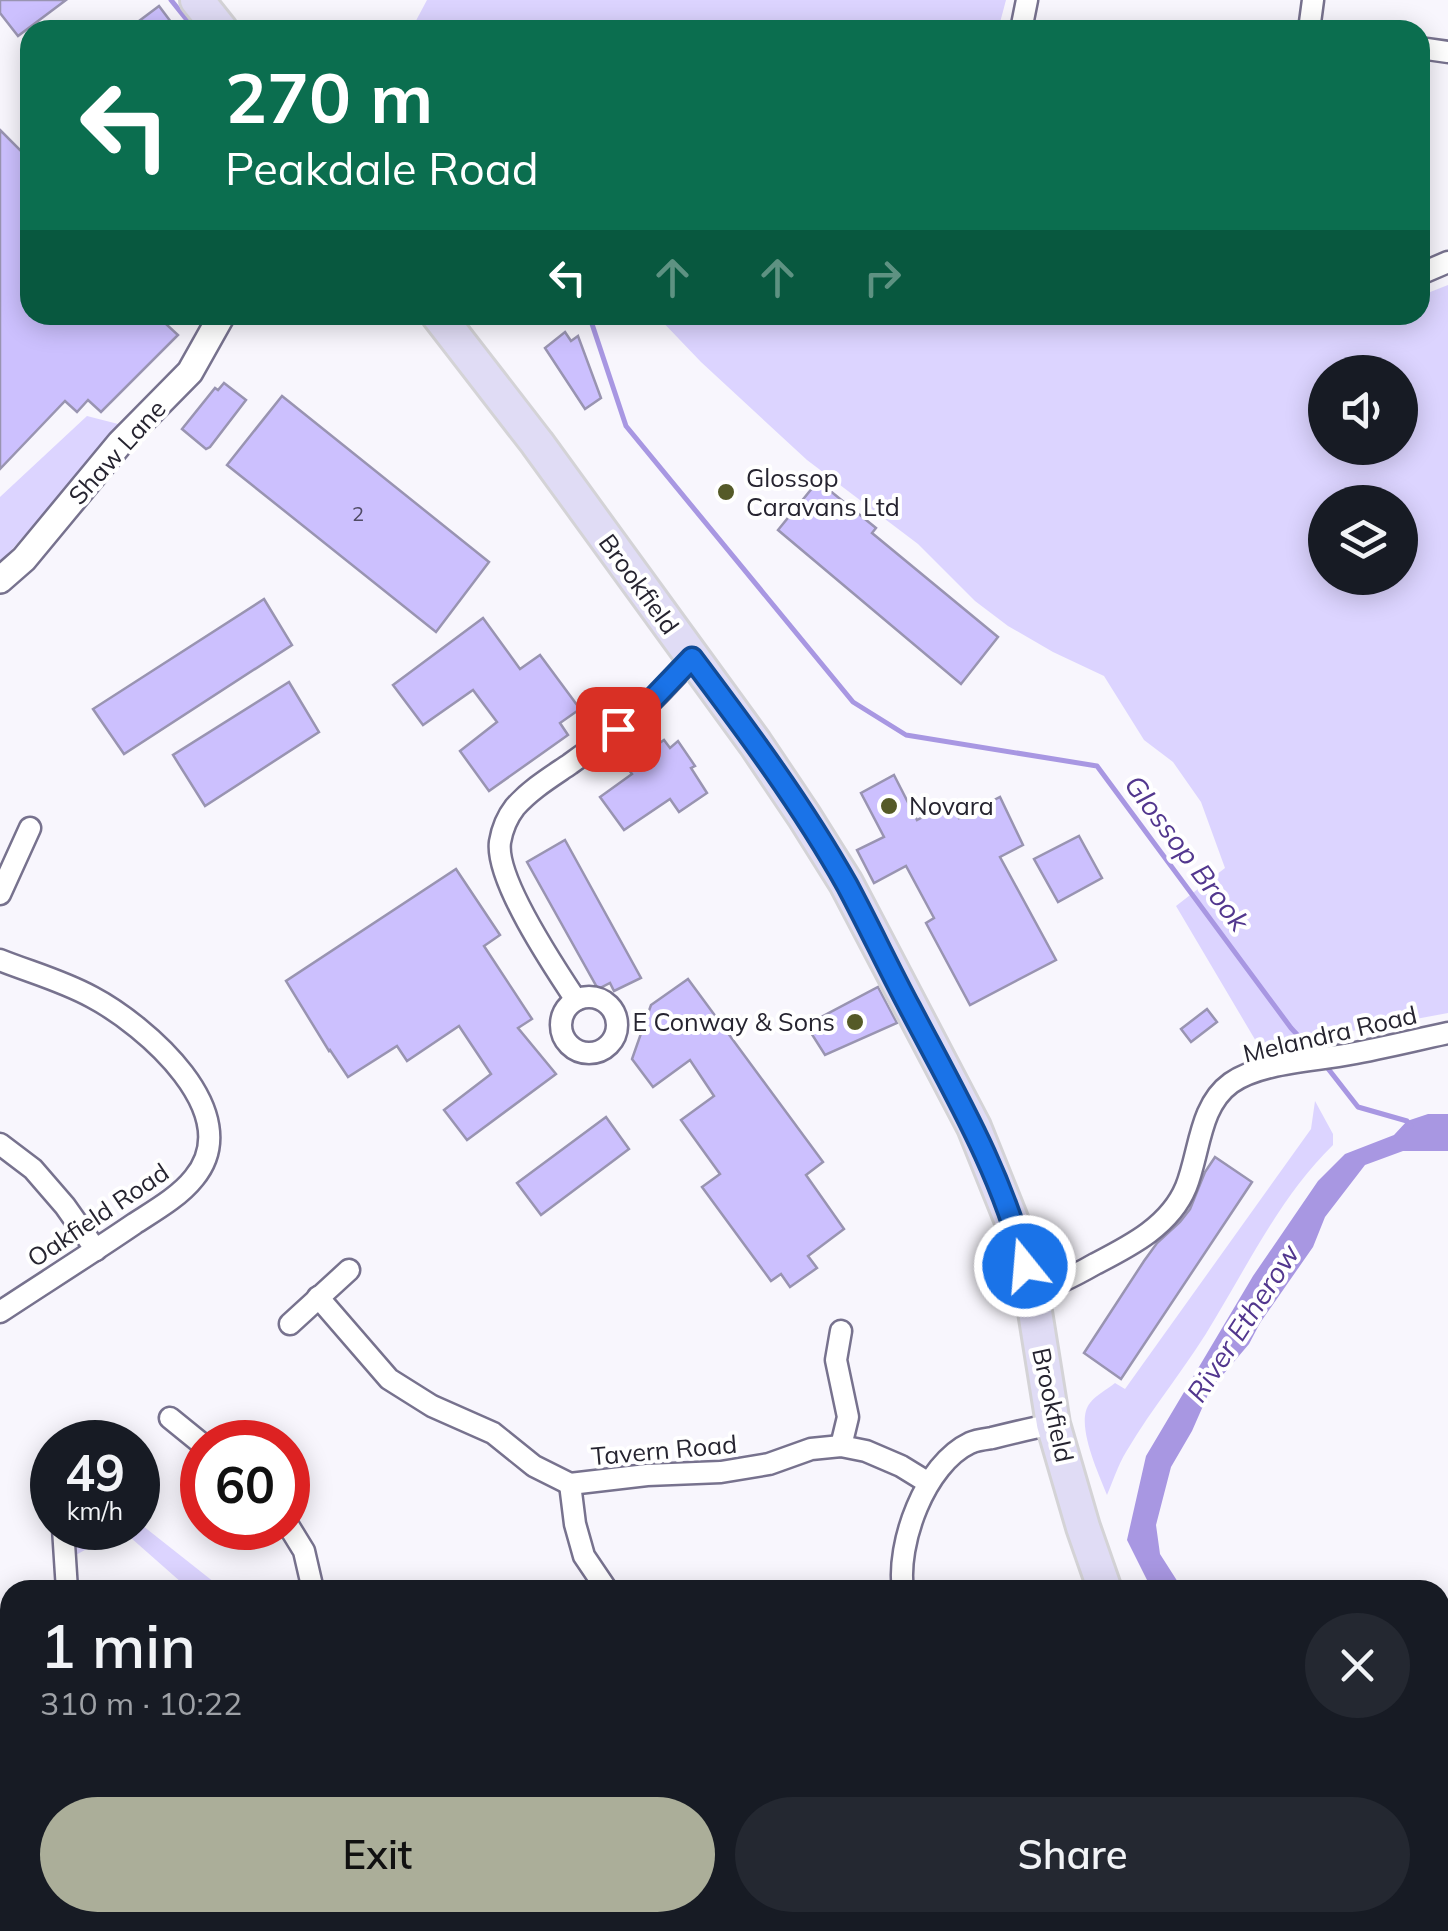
<!DOCTYPE html>
<html lang="en">
<head>
<meta charset="utf-8">
<style>
  body { margin:0; font-family:Mulish,sans-serif; background:#242831; color:#f1f3f6; height:100vh; display:flex; flex-direction:column; font-size:38px; white-space:nowrap }
  * { box-sizing:border-box; margin:0 }
  p { font-size:32px; color:#9ea1a6 }
  .icon { flex:none; width:55px; height:55px; fill:none; stroke:currentColor; stroke-width:2; stroke-linecap:round; stroke-linejoin:round }
  .map { position:relative; flex:1; overflow:hidden }
  .sheet { position:absolute; left:0px; top:1580px; width:1450px; height:352px; display:flex; flex-direction:column; background:#171b24; border-radius:30px 30px 0 0; box-shadow:0 5px 25px #0003 }
  .sheet>* { flex:none }
  .banner { position:absolute; left:20px; top:20px; width:1410px; height:305px; border-radius:30px; box-shadow:0 5px 25px #0003; background:#0b6e4f; color:#fff; overflow:hidden }
  .buttons { position:absolute; left:1308px; top:355px; display:grid; gap:20px }
  .buttons a { display:grid; place-items:center; width:110px; height:110px; border-radius:50%; background:#171b24; box-shadow:0 5px 25px #0003; font-size:50px }
  .speed { position:absolute; left:30px; top:1420px; display:flex; gap:20px; font-size:50px; font-weight:700; text-align:center }
  .speed>* { display:grid; place-content:center; width:130px; height:130px; border-radius:50%; background:#171b24; box-shadow:0 5px 25px #0003; line-height:1 }
  .speed small { font-size:25px; font-weight:400 }
  .speed .limit { border:15px solid #d22; background:#fff; color:#111 }
  .pin { position:absolute; display:grid; place-items:center; width:85px; height:85px; color:#fff; margin:-42px; border-radius:20px; box-shadow:0 5px 15px #0006 }
  .me { position:absolute; width:110px; margin:-55px; rotate:343deg; stroke-linejoin:round; filter:drop-shadow(0 0 8px #0008) }
  .turn { display:flex; align-items:center; gap:35px; height:210px; padding:0 40px; font-size:45px }
  .turn .icon { width:130px; height:130px; stroke-width:2.5 }
  .turn b { display:block; font-size:70px; line-height:85px }
  .lanes { display:flex; align-items:center; height:95px; padding:0 40px; background:#0003; justify-content:center; gap:50px; direction:ltr }
  .lanes .off { opacity:.35 }
  .round { display:grid; place-items:center; flex:none; width:105px; height:105px; border-radius:52px; background:#242831 }
  .overview { display:flex; align-items:center; justify-content:space-between; height:170px; padding:0 40px }
  h1 { font-size:60px; font-weight:600; line-height:75px }
  .cta { display:flex; gap:20px; margin-top:auto; padding:20px 40px }
  .cta a { flex:1; height:115px; border-radius:60px; background:#abae99; color:#111; font-size:40px; font-weight:600; line-height:115px; text-align:center }
  .cta a+a { background:#242831; color:#f1f3f6 }
  .map>svg:first-child { display:block }
  .green { fill:#dcd4ff; fill-rule:evenodd }
  .water { fill:#a897e2 }
  .lines { fill:none; stroke-linecap:round; stroke-linejoin:round }
  .stream { stroke:#a897e2; stroke-width:5 }
  .building { fill:#ccc0fe; stroke:#9994b1; stroke-width:2.5 }
  .minor-casing { stroke:#77728e; stroke-width:25 }
  .tertiary-casing { stroke:#77728e; stroke-width:30 }
  .primary-casing { stroke:#d4d3d6; stroke-width:38 }
  .minor { stroke:#fff; stroke-width:20 }
  .tertiary { stroke:#fff; stroke-width:25 }
  .primary { stroke:#e0dcf5; stroke-width:32 }
  .route-casing { stroke:#114b97; stroke-width:25 }
  .route { stroke:#1a73e8; stroke-width:18 }
  .poi-dot { fill:#555a28; stroke:#fff; stroke-width:4 }
  .labels { text-anchor:middle; stroke-width:8; stroke-linejoin:round; paint-order:stroke }
  .number-label { font-size:20px; fill:#504b64 }
  .street-label { font-size:25px; fill:#262430; stroke:#fff }
  .poi-label { font-size:25px; fill:#262430; stroke:#fff; text-anchor:start }
  .water-label { font-size:28px; font-style:italic; fill:#52378e; stroke:#fff }
</style>
</head>
<body>
<div class="map">
<svg width="1448" height="1931" viewBox="0 0 1448 1931">
  <rect width="100%" height="100%" fill="#f8f6fd"/>
  <g class="green">
    <path d="M427,0H1006L998,30H411Z"/>
    <path d="M1448,285V1013L1260,1048L1176,906L1225,868L1201,802L1173,762L1144,740L1104,676L1053,652L1008,626L975,601L918,544L807,460L701,362L656,315H1420V296ZM1400,372V448H1325V372ZM1400,502V578H1325V502Z"/>
    <path d="M87,416L122,425L0,563V497Z"/>
    <path d="M1315,1101L1333,1134V1145C1283,1194 1252,1257 1216,1317C1189,1364 1153,1406 1126,1452C1118,1465 1113,1481 1107,1495C1099,1474 1074,1422 1090,1403C1096,1395 1108,1389 1115,1383L1125,1389L1311,1129Z"/>
    <path d="M138,1522L224,1590H190L122,1530L72,1557L70,1528H138Z"/>
  </g>
  <path class="water" d="M1428,1114H1448V1151H1403L1365,1165L1325,1217L1313,1247L1260,1323L1249,1344L1210,1390L1192,1431L1171,1467L1156,1525L1160,1554L1183,1590H1152L1127,1540L1146,1456L1253,1276L1318,1181L1345,1154L1394,1135L1407,1121Z"/>
  <g class="lines">
    <g class="stream">
      <path d="M171,0L195,30"/>
      <path d="M589,315L626,426L853,702L906,735L1097,766L1291,1028L1315,1054"/>
      <path d="M1326,1066L1358,1107L1407,1121L1411,1126"/>
    </g>
  </g>
  <g class="building">
    <path d="M0,0H66L18,36L0,13Z"/>
    <path d="M159,6L177,30H127Z"/>
    <path d="M0,130L30,160V315H176L167,325L178,335L101,412L88,400L77,412L65,401L0,469Z"/>
    <path d="M565,332L571,341L578,336L601,398L585,409L545,348Z"/>
    <path d="M224,383L246,400L210,447L206,449L182,429L215,388L218,390Z"/>
    <path d="M282,396L489,562L436,632L227,465Z"/>
    <path d="M818,481L876,528L872,533L998,637L961,684L778,530Z"/>
    <path d="M264,599L292,645L124,754L93,709Z"/>
    <path d="M483,618L520,669L540,655L580,709L560,723L568,735L489,791L460,751L497,722L473,690L423,725L393,685Z"/>
    <path d="M289,682L319,732L205,806L173,755Z"/>
    <path d="M664,740L670,748L678,741L695,766L691,768L707,793L679,812L670,799L624,830L600,797L632,774L626,766Z"/>
    <path d="M894,775L917,820L951,802L959,818L1000,797L1023,845L1000,857L1056,960L970,1005L926,923L934,918L906,866L874,883L857,850L884,837L861,793Z"/>
    <path d="M1079,836L1102,878L1058,902L1034,859Z"/>
    <path d="M565,840L641,978L614,991L610,983L598,989L527,862Z"/>
    <path d="M456,869L500,935L484,946L532,1019L518,1028L556,1074L467,1140L444,1110L491,1074L459,1026L407,1061L397,1046L348,1077L330,1050L329,1051L286,981Z"/>
    <path d="M688,979L823,1162L806,1175L844,1229L808,1256L817,1268L790,1287L781,1274L771,1281L702,1187L720,1174L681,1120L714,1096L690,1060L653,1087L632,1059L651,1005Z"/>
    <path d="M878,987L897,1023L825,1055L806,1025Z"/>
    <path d="M1207,1009L1217,1022L1191,1042L1181,1029Z"/>
    <path d="M606,1117L629,1149L541,1215L517,1183Z"/>
    <path d="M1215,1157L1252,1182L1121,1379L1084,1353L1144,1261L1157,1243L1180,1222L1190,1209L1205,1172Z"/>
  </g>
  <g class="lines">
    <g class="minor-casing">
      <g id="minor">
        <path d="M1021,30L1027,0"/>
        <path d="M1309,30L1313,0"/>
        <path d="M1420,48L1448,52"/>
        <path d="M1420,274L1448,262"/>
        <path d="M0,894L30,828"/>
        <path d="M0,960C30,972 63,981 92,997C145,1025 248,1113 194,1178C179,1197 154,1211 134,1224C90,1254 44,1283 0,1312"/>
        <circle cx="589" cy="1025" r="28"/>
        <path d="M576,1000C554,967 495,879 500,842C502,830 508,816 515,807C531,789 551,777 570,764C595,746 620,728 644,708C661,693 676,675 692,658"/>
        <path d="M0,1144L33,1169L65,1206L96,1250"/>
        <path d="M1032,1293C1055,1286 1074,1276 1095,1264C1130,1246 1170,1226 1186,1187C1200,1152 1199,1106 1231,1083C1261,1062 1315,1061 1350,1054C1383,1048 1415,1040 1448,1033"/>
        <path d="M318,1297L389,1379L432,1406L493,1433L534,1466L570,1484L647,1475L721,1472L769,1464L811,1449L841,1446L866,1451L901,1466L927,1482"/>
        <path d="M290,1324L349,1270"/>
        <path d="M841,1331L836,1360L848,1417L841,1446"/>
        <path d="M170,1418L202,1444"/>
        <path d="M570,1484L575,1524L584,1556L607,1590"/>
        <path d="M288,1525L304,1551L313,1590"/>
        <path d="M63,1528L67,1590"/>
        <path d="M903,1590C896,1544 925,1464 970,1443C976,1440 985,1439 992,1438C1012,1433 1033,1428 1053,1424"/>
        <path d="M0,1763L10,1770"/>
        <path d="M0,1841L10,1827"/>
        <path d="M0,1901L10,1907"/>
        <path d="M230,1922L241,1931"/>
        <path d="M671,1922L675,1931"/>
        <path d="M143,1931L149,1922"/>
        <path d="M1119,1931L1167,1922"/>
      </g>
    </g>
    <g class="tertiary-casing">
      <path id="tertiary" d="M0,580L24,559L120,443L190,372L222,315"/>
    </g>
    <g class="primary-casing">
      <g id="primary">
        <path d="M197,0L221,30"/>
        <path d="M438,315L537,443L755,743L804,816L846,883L974,1127L1019,1239L1032,1293L1053,1424L1083,1527L1105,1590"/>
        <path d="M1171,1922L1172,1931"/>
      </g>
    </g>
    <use href="#minor" class="minor"/>
    <use href="#tertiary" class="tertiary"/>
    <use href="#primary" class="primary"/>
  </g>
  <g class="lines">
    <g class="route-casing">
      <path id="route" d="M618,729L648,704L692,658C747,731 802,805 847,885C869,926 888,967 910,1008C954,1092 1002,1173 1025,1266"/>
    </g>
    <use href="#route" class="route"/>
  </g>
  <g class="poi-dot">
    <circle cx="726" cy="492" r="10"/>
    <circle cx="889" cy="806" r="10"/>
    <circle cx="855" cy="1022" r="10"/>
  </g>
  <g class="labels">
    <g class="number-label">
      <text x="358" y="521">2</text>
    </g>
    <g class="street-label">
      <text transform="translate(117 452) rotate(-48)" y="9">Shaw Lane</text>
      <text transform="translate(639 584) rotate(54)" y="9">Brookfield</text>
      <text transform="translate(1330 1034) rotate(-13)" y="9">Melandra Road</text>
      <text transform="translate(98 1215) rotate(-34)" y="9">Oakfield Road</text>
      <text transform="translate(1053 1405) rotate(78)" y="9">Brookfield</text>
      <text transform="translate(664 1450) rotate(-5)" y="9">Tavern Road</text>
    </g>
    <g class="poi-label">
      <text x="746" y="487">Glossop<tspan x="746" dy="29">Caravans Ltd</tspan></text>
      <text x="909" y="815">Novara</text>
      <text x="835" y="1031" text-anchor="end">E Conway &amp; Sons</text>
    </g>
    <g class="water-label">
      <text transform="translate(1187 853) rotate(53)" y="10">Glossop Brook</text>
      <text transform="translate(1243 1323) rotate(-57)" y="10">River Etherow</text>
    </g>
  </g>
</svg>
<div class="buttons">
<a><svg class="icon" aria-label="sound" viewBox="0 0 24 24"><path d="M4 9h4l5-4v14l-5-4H4zM17 9q2 3 0 6"/></svg></a>
<a><svg class="icon" aria-label="layers" viewBox="0 0 24 24"><path d="M12 4l9 5-9 5-9-5zM3 14l9 5 9-5"/></svg></a>
</div>
<div class="speed"><div>49<small>km/h</small></div><div class="limit">60</div></div>
<div class="pin" style="left:618px;top:729px;background:#d93025"><svg class="icon" aria-label="arrive" viewBox="0 0 24 24"><path d="M6 21V4h12l-3 4 3 4H6"/></svg></div>
<svg class="me" style="left:1025px;top:1266px" viewBox="-20 -20 40 40"><circle r="17" fill="#1a73e8" stroke="#fff" stroke-width="3"/><path d="M0-11L8 9 0 5-8 9z" fill="#fff"/></svg>
<div class="banner">
<div class="turn"><svg class="icon" aria-label="left" viewBox="0 0 24 24"><path d="M17 20v-9H6M10 6l-5 5 5 5"/></svg><div><b>270 m</b>Peakdale Road</div></div>
<div class="lanes"><svg class="icon" aria-label="left" viewBox="0 0 24 24"><path d="M17 20v-9H6M10 6l-5 5 5 5"/></svg><svg class="icon off" aria-label="ahead" viewBox="0 0 24 24"><path d="M12 20V5M6 11l6-6 6 6"/></svg><svg class="icon off" aria-label="ahead" viewBox="0 0 24 24"><path d="M12 20V5M6 11l6-6 6 6"/></svg><svg class="icon off" aria-label="right" viewBox="0 0 24 24"><path d="M7 20v-9h11M14 6l5 5-5 5"/></svg></div>
</div>
<section class="sheet">
<div class="overview"><div><h1>1 min</h1><p>310 m · 10:22</p></div><a class="round"><svg class="icon" aria-label="close" viewBox="0 0 24 24"><path d="M6 6l12 12M18 6L6 18"/></svg></a></div>
<div class="cta"><a>Exit</a><a>Share</a></div>
</section>
</div>
</body>
</html>
